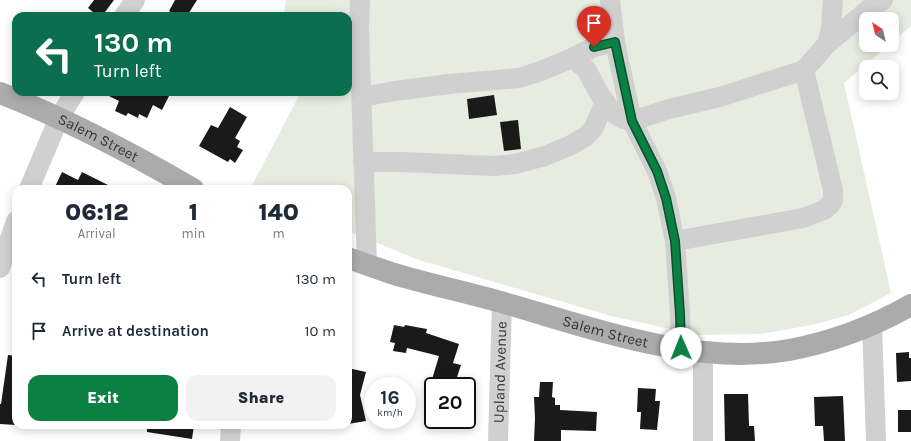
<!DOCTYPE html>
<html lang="en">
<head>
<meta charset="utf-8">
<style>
  body { margin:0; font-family:Karla,sans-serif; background:#f2f2f3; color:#1f2937; height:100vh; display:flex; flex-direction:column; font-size:15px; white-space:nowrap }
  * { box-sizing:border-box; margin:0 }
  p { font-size:13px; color:#747a83 }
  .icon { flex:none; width:22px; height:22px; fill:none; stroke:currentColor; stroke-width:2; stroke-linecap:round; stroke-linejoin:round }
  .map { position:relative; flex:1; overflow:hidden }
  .panel { position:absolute; left:12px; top:185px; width:340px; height:244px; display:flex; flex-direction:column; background:#fff; border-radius:12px; box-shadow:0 2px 10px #0003 }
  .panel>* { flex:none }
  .top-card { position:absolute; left:12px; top:12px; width:340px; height:84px; border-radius:12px; box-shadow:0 2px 10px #0003; background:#0b6e4f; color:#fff; overflow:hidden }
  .needle { width:26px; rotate:325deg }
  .buttons { position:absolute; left:859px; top:12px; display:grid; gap:8px }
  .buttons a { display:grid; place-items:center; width:40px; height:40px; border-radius:8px; background:#fff; box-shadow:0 2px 10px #0003; font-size:20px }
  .speed { position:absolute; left:364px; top:377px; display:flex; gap:8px; font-size:20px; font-weight:700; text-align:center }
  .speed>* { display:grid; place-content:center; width:52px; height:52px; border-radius:50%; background:#fff; box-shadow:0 2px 10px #0003; line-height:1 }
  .speed small { font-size:10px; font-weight:400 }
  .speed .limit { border:2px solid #111; border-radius:6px; background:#fff; color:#111 }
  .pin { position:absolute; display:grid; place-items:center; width:34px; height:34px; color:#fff; margin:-41px -17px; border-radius:50% 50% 50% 0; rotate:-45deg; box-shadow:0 0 4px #0007 }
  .pin .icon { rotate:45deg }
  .me { position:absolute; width:44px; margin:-22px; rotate:359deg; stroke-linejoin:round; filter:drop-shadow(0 0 3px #0008) }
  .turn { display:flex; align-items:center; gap:14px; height:84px; padding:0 16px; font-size:18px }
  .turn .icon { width:52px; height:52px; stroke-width:2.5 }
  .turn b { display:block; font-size:28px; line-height:34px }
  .eta { display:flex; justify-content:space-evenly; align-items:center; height:68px; text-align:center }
  .eta b { font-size:24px; font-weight:800; line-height:28px }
  .cta { display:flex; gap:8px; margin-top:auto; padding:8px 16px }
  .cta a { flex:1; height:46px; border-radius:12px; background:#0b8043; color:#fff; font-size:16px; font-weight:800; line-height:46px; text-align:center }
  .cta a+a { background:#f2f2f3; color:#1f2937 }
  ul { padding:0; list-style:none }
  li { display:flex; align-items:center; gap:12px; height:52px; padding:0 16px }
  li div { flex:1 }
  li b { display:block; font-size:15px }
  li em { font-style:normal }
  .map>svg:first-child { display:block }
  .green { fill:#e6ecdf }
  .building { fill:#1a1a1a }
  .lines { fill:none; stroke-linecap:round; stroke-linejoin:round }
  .minor { stroke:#d0d0d0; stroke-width:20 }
  .major { stroke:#ababab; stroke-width:22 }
  .route-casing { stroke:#07532c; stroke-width:10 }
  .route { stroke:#0b8043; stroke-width:7 }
  .labels { text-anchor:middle; stroke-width:4; stroke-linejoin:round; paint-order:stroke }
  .street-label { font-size:15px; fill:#333; stroke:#fff }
</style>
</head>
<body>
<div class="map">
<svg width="911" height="441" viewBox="0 0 911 441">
  <rect width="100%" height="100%" fill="#fff"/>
  <path class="green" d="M286,0H911V26L892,42V19H866V45H889L844,83L891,293L849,315L812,325L760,334L697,335L611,316L419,260L348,231V189H250L301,92H348V16H284Z"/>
  <g class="building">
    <path d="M94,0H114L102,16H98L88,8Z"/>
    <path d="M175,0H197L187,16H177L169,11Z"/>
    <path d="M101,92H171L162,110L153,105L147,118L139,114L138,118L128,113L126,116L115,111L119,101Z"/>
    <path d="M494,95L497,115L469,119L467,99Z"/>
    <path d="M230,107L247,117L235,138L240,141L237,147L243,150L235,163L230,159L228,162L199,146L211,125L218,128Z"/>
    <path d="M518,120L521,149L504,151L500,122Z"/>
    <path d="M62,172L78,180L82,172L116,189H54Z"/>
    <path d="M394,325L404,327L405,325L427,329L426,333L459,344L453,363L461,365L454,386H430L439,356L407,348L406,353L393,351L395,343L390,342Z"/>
    <path d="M909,352V358H911V381L897,382L896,353Z"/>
    <path d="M8,355L16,356V425L0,424V404H1Z"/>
    <path d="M348,368L366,372L360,395L366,421L348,424Z"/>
    <path d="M540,382H553L552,397L555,398V405H560V410L597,412L596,431L561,430V441H534L535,418L534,397H539Z"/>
    <path d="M638,388L656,389L655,401H660L657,430L640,429L641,412H637Z"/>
    <path d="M724,394H748L749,426H754L755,441H725Z"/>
    <path d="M843,396L845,441H824L823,426H815L814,397Z"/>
    <rect x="898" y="410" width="13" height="22"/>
    <path d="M147,425H194L192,439L147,432Z"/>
  </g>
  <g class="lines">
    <g class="minor">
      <path d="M360,0L359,29L367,264"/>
      <path d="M610,0L615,42L632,121L621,118L613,113L600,95L586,69L572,58L594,47L615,42"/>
      <path d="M833,0L831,28L827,44L869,9L883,0"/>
      <path d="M124,16L135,0"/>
      <path d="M804,70L827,44"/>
      <path d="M362,97L395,91L449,84L519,78L541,71L572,58"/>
      <path d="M363,162H401L495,166L515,164L545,156L569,146L585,137L593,129L605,102"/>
      <path d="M29,189L59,118L75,92"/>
      <path d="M675,241L803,218L824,210L830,205L833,200V190L804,70L720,97L669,109L632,121L657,171L666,198L675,241L680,314L681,348"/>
      <path d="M0,268L16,221"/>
      <path d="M872,325L876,441"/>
      <path d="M703,351V441"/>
      <path d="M230,441L231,425"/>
      <path id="s1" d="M498,441L502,302"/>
    </g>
    <g class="major">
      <path id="s2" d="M0,93C67,119 131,153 193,189"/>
      <path id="s3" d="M348,258C362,263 376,268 391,273C430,285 471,293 511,305C598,330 698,366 789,350C832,342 874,326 911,305"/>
    </g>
  </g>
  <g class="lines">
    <g class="route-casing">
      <path id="route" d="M594,47L615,42L632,121L657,171L666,198L675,241L680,314L681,348"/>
    </g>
    <use href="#route" class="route"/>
  </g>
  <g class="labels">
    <g class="street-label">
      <text dy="5" stroke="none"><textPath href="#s2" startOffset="108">Salem Street</textPath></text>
      <text dy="5" stroke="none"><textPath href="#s3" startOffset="268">Salem Street</textPath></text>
      <text dy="5" stroke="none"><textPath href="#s1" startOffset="69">Upland Avenue</textPath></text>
    </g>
  </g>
</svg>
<div class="buttons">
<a><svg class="needle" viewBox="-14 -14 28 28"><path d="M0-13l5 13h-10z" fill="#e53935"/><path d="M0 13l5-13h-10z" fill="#747a83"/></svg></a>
<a><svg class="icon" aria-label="search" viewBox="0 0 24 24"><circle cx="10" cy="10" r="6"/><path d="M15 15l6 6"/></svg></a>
</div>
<div class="speed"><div>16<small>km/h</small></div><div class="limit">20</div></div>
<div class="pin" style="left:594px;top:47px;background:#d93025"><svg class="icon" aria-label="arrive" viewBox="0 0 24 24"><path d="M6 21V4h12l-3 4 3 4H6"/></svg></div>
<svg class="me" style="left:681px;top:348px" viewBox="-20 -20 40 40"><circle r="19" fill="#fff"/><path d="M0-13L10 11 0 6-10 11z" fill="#0b8043"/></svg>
<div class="top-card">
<div class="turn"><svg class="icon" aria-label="left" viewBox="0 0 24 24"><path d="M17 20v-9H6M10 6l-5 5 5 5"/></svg><div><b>130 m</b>Turn left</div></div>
</div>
<section class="panel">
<div class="eta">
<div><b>06:12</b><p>Arrival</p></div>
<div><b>1</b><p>min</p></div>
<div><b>140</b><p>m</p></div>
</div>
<ul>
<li><svg class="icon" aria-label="left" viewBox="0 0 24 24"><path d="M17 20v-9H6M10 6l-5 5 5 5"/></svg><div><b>Turn left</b></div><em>130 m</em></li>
<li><svg class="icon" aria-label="arrive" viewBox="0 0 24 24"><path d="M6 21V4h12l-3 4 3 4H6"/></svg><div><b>Arrive at destination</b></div><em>10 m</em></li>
</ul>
<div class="cta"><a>Exit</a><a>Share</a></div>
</section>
</div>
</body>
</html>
